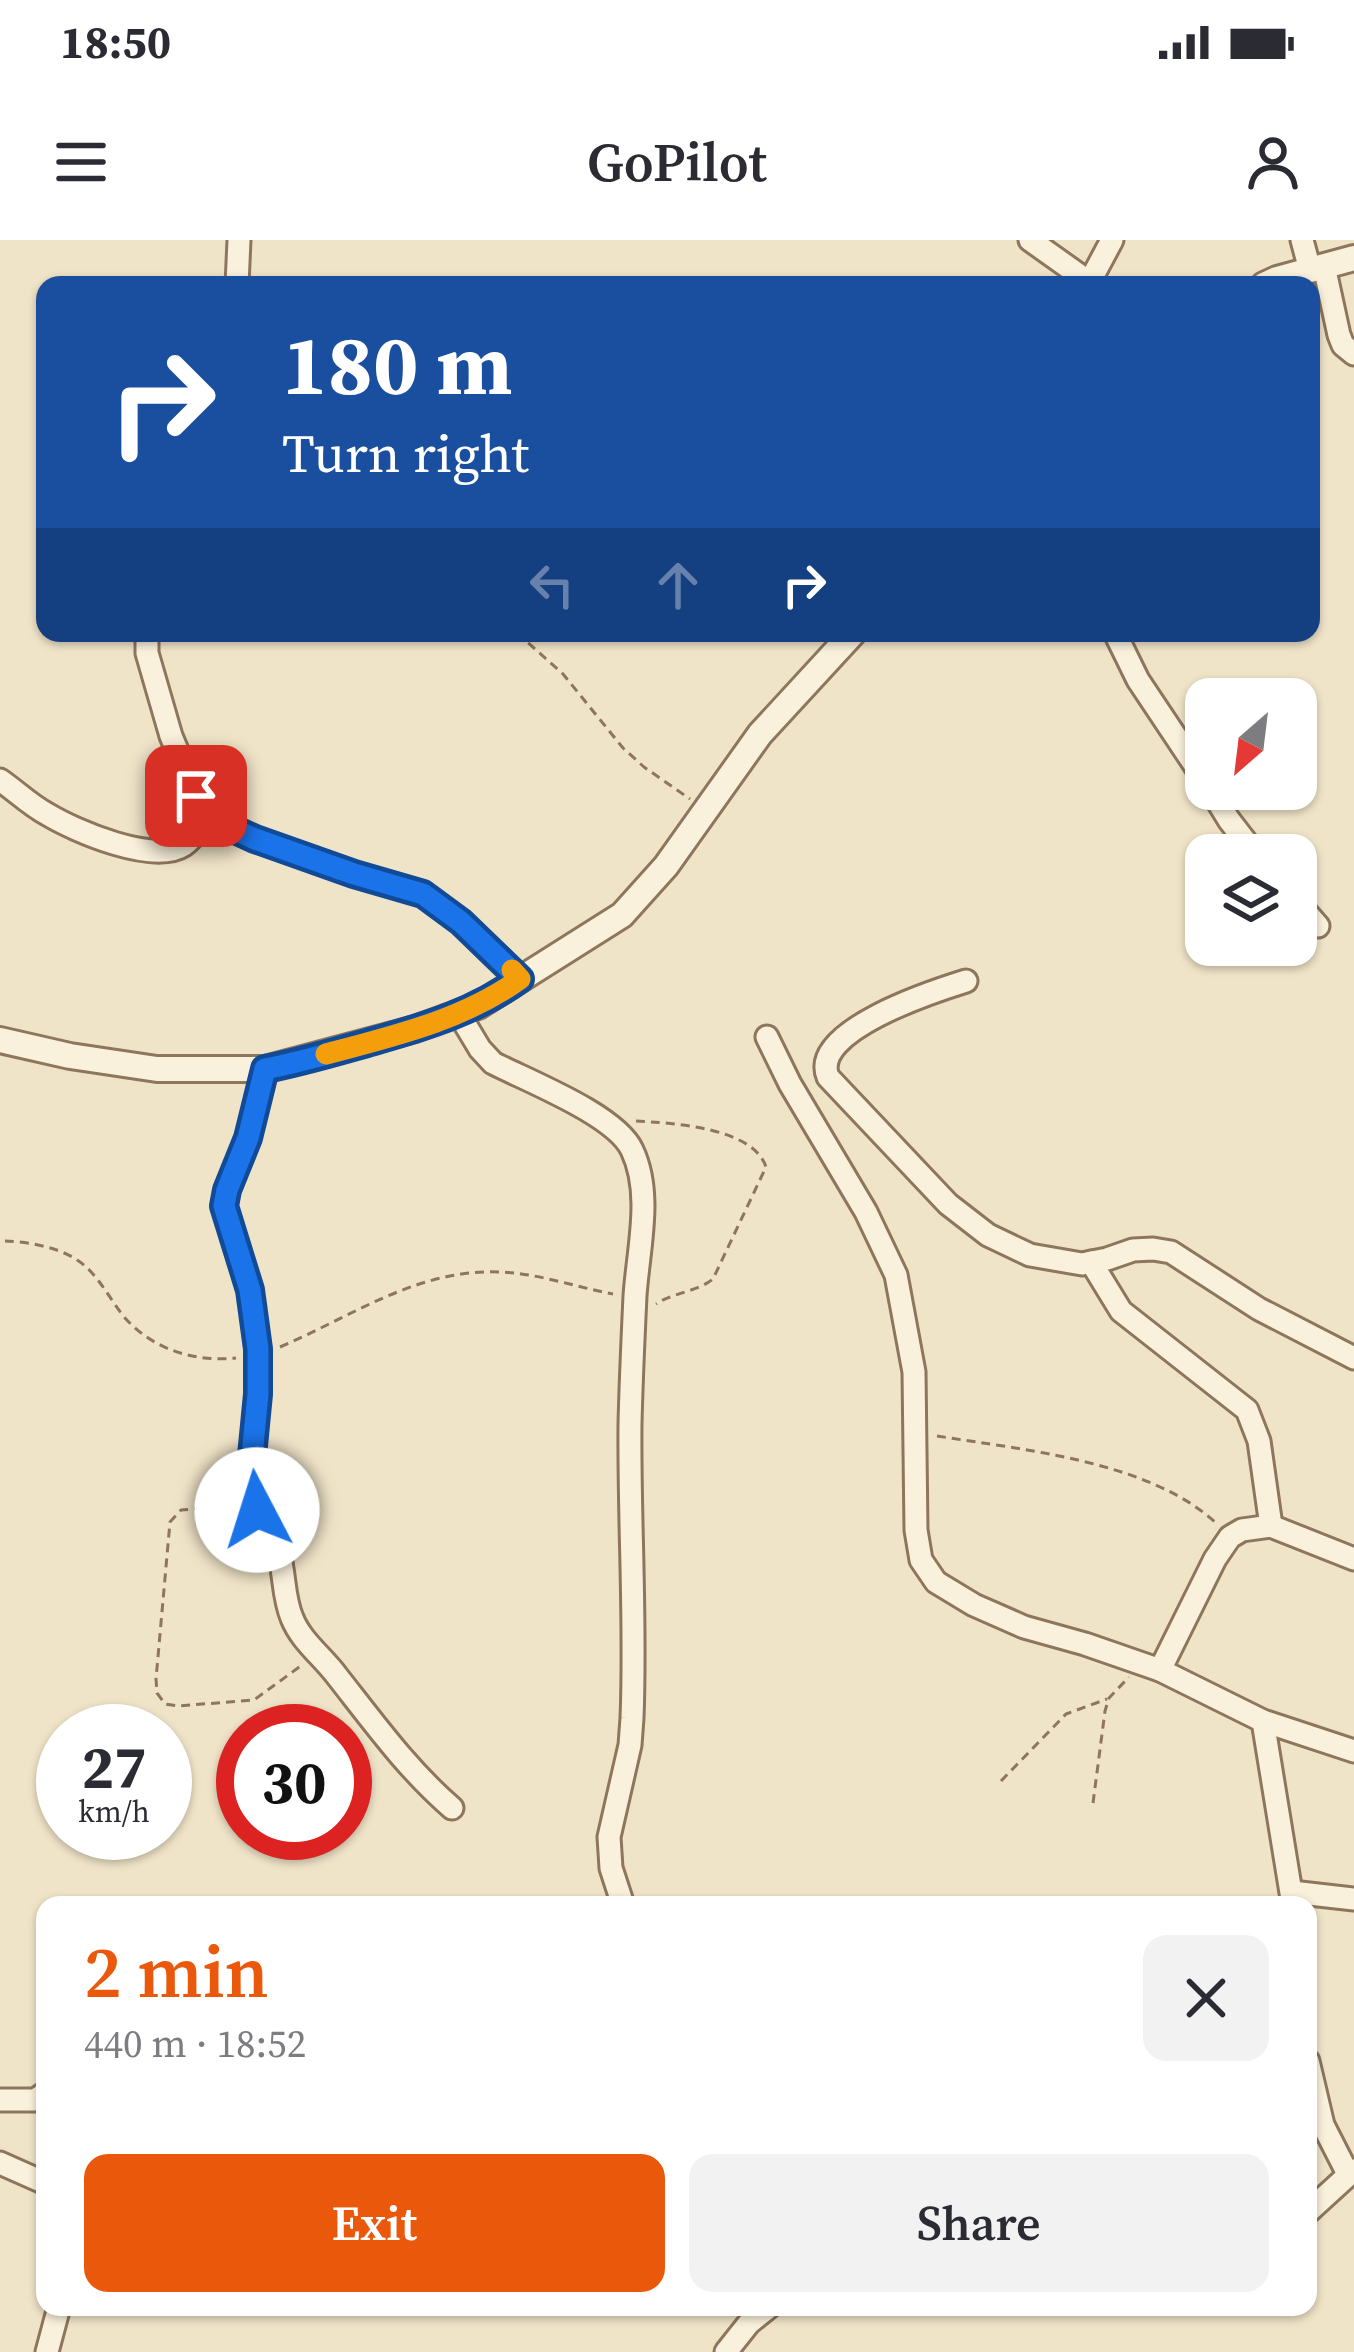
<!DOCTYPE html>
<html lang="en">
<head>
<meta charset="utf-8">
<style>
  body { margin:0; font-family:"Source Serif 4",serif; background:#f2f2f3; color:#2b2b33; height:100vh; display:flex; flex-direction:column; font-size:45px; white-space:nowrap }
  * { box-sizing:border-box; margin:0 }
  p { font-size:39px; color:#7c7c81 }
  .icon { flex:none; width:66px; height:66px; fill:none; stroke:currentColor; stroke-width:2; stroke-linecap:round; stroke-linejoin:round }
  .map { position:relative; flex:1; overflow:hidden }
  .details { position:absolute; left:36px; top:1656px; width:1281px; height:420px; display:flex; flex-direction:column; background:#fff; border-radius:24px; box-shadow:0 3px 9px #0004 }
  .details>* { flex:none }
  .hud { position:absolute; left:36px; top:36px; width:1284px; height:366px; border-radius:24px; box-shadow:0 3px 9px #0004; background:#1a4fa0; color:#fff; overflow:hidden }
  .needle { width:78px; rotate:208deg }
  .tools { position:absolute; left:1185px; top:438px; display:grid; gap:24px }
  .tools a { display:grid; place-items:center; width:132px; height:132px; border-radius:24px; background:#fff; box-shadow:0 3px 9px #0004; font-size:60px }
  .speed { position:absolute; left:36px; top:1464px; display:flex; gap:24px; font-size:60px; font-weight:700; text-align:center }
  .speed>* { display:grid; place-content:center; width:156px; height:156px; border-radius:50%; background:#fff; box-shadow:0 3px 9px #0004; line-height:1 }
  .speed small { font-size:30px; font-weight:400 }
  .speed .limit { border:18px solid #d22; background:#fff; color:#111 }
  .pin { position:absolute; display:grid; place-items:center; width:102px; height:102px; color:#fff; margin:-51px; border-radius:24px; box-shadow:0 6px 18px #0006 }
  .me { position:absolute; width:132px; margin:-66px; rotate:355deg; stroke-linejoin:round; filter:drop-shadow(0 0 9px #0008) }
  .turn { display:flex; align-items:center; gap:42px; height:252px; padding:0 48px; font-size:54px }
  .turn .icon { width:156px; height:156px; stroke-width:2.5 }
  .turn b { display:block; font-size:84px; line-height:102px }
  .lanes { display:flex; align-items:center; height:114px; padding:0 48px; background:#0003; justify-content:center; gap:60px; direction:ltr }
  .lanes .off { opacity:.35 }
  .round { display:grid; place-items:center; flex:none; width:126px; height:126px; border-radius:24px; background:#f2f2f3 }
  .summary { display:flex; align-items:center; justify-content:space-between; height:204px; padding:0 48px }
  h1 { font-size:72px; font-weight:600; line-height:90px; color:#ea580c }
  .cta { display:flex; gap:24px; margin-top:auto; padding:24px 48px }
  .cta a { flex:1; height:138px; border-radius:24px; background:#ea580c; color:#fff; font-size:48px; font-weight:600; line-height:138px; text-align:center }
  .cta a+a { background:#f2f2f3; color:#2b2b33 }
  .status { display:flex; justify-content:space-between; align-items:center; height:84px; padding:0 60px; background:#fff; direction:ltr }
  .status svg { height:33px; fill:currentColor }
  header { display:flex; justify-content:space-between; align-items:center; height:156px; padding:0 48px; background:#fff; font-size:54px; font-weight:600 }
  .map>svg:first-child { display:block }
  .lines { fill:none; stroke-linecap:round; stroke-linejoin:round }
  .minor-casing { stroke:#8d765c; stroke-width:27 }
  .tertiary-casing { stroke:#8d765c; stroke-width:30 }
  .path { stroke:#8d765c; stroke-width:3; stroke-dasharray:9 6; stroke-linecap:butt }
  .minor { stroke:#faf1dc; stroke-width:21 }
  .tertiary { stroke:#faf1dc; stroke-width:24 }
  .route-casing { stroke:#114b97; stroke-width:30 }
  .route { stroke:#1a73e8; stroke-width:21 }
  .slow { stroke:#f59e0b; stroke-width:21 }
</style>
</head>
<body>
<div class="status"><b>18:50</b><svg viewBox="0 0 49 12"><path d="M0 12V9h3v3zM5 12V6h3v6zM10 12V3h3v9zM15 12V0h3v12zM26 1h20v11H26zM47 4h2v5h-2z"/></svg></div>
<header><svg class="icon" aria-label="menu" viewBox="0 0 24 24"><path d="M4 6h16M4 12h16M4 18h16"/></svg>GoPilot<svg class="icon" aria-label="person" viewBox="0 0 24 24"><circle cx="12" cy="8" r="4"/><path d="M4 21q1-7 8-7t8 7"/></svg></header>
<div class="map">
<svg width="1354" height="2112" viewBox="0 0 1354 2112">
  <rect width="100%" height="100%" fill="#f0e4c8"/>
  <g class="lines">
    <g class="minor-casing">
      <g id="minor">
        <path d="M1030,0L1089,42"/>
        <path d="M1302,0L1310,30"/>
        <path d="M1324,26L1339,95L1343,105L1354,114"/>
        <path d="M237,45L239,0"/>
        <path d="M1088,45L1112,0"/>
        <path d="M147,393V413L171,496L196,556L210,576L255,600L354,634L423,654L461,682L520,739"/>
        <path d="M1115,393L1138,440L1206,542"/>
        <path d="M0,540C16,551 30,565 47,574C75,591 154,625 184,605C194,598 202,585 210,576"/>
        <path d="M1210,549L1229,580L1256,615"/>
        <path d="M1296,661L1318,686"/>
        <path d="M966,741C934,751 809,791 828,837L948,964L988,995L1030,1015L1082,1024L1107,1019L1133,1010L1153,1009L1171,1012L1259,1069L1354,1118"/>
        <path d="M459,774L480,809L493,823C528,841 616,875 632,910C653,954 638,1009 635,1056C633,1098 631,1142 630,1184C629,1282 636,1381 632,1478L630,1505L609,1597L611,1628L623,1665"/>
        <path d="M767,797L790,844L866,972L896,1035L914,1132L916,1290L921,1320L936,1342L974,1365L1024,1387L1085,1404L1160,1430L1263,1481L1354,1511"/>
        <path d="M265,829L248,898L227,950L224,966L250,1050L258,1109V1154L249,1247C253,1271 271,1291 279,1314C285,1335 283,1357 292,1378C301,1401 322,1416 337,1436C374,1483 407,1529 452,1568"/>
        <path d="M1091,1022L1121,1071L1247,1170L1259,1201L1271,1286"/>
        <path d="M1160,1430L1215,1319L1230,1297L1242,1290L1271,1286L1354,1319"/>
        <path d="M1263,1481L1293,1665"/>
        <path d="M1292,1652L1354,1659"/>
        <path d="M1308,1821L1323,1885L1348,1934"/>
        <path d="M0,1860H35L45,1853"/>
        <path d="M0,1923L45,1943"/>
        <path d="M1308,1972L1354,1930"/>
        <path d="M47,2112L59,2067"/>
        <path d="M726,2112L749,2083L769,2067"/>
      </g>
    </g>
    <g class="tertiary-casing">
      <g id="tertiary">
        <path d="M1264,45L1277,39L1354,18"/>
        <path d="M0,800L70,816L157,829H265L415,789L478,766L622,675L666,626L760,494L853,393"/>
      </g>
    </g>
    <g class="path">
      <path d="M517,393L563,434L623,508L644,527L690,559"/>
      <path d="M636,881C671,883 753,887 766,927L713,1039C697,1052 674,1052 656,1064"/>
      <path d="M5,1001C31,1002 65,1008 85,1026C101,1040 111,1061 125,1078C154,1110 194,1122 236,1118"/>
      <path d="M280,1107C353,1076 418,1028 502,1032C540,1034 576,1047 613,1054"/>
      <path d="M937,1196C1024,1210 1149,1221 1216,1283"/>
      <path d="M233,1266L181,1270L170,1282L156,1439L157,1453L165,1464L178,1466L254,1460L302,1425"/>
      <path d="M1001,1541L1066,1474L1107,1459"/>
      <path d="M1093,1563L1105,1471L1109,1458L1129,1437"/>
    </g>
    <use href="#minor" class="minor"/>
    <use href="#tertiary" class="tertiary"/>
  </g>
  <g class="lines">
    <g class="route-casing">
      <path id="route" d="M196,556L209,576L218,582L255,599L354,634L423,654L461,682L520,739C476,771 427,786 374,801C338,811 302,822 265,829L248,898L227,950L224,966L250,1050L258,1109V1154L249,1247L257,1270"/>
    </g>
    <use href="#route" class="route"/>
    <path class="slow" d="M326,814C394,796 463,780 520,739L512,730"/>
  </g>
</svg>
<div class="tools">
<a><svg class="needle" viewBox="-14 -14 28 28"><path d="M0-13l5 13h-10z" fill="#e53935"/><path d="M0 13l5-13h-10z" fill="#7c7c81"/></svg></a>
<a><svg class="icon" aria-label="layers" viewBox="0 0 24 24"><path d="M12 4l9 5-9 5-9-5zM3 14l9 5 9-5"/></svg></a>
</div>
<div class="speed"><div>27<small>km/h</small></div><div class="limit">30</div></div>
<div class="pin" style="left:196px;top:556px;background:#d93025"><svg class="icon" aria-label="arrive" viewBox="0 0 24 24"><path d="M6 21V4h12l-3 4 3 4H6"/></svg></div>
<svg class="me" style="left:257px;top:1270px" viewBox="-20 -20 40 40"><circle r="19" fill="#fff"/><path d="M0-13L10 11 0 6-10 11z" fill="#1a73e8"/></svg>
<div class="hud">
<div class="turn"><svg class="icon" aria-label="right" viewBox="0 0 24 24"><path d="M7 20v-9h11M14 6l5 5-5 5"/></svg><div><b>180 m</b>Turn right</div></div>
<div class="lanes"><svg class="icon off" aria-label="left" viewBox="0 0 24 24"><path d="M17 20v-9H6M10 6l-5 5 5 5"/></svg><svg class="icon off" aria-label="ahead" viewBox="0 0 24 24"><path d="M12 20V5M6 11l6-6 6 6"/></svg><svg class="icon" aria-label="right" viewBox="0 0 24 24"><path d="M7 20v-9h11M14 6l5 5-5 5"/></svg></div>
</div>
<section class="details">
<div class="summary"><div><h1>2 min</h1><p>440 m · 18:52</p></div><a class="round"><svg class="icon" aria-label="close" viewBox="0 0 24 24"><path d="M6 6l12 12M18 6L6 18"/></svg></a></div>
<div class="cta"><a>Exit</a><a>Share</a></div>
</section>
</div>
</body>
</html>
